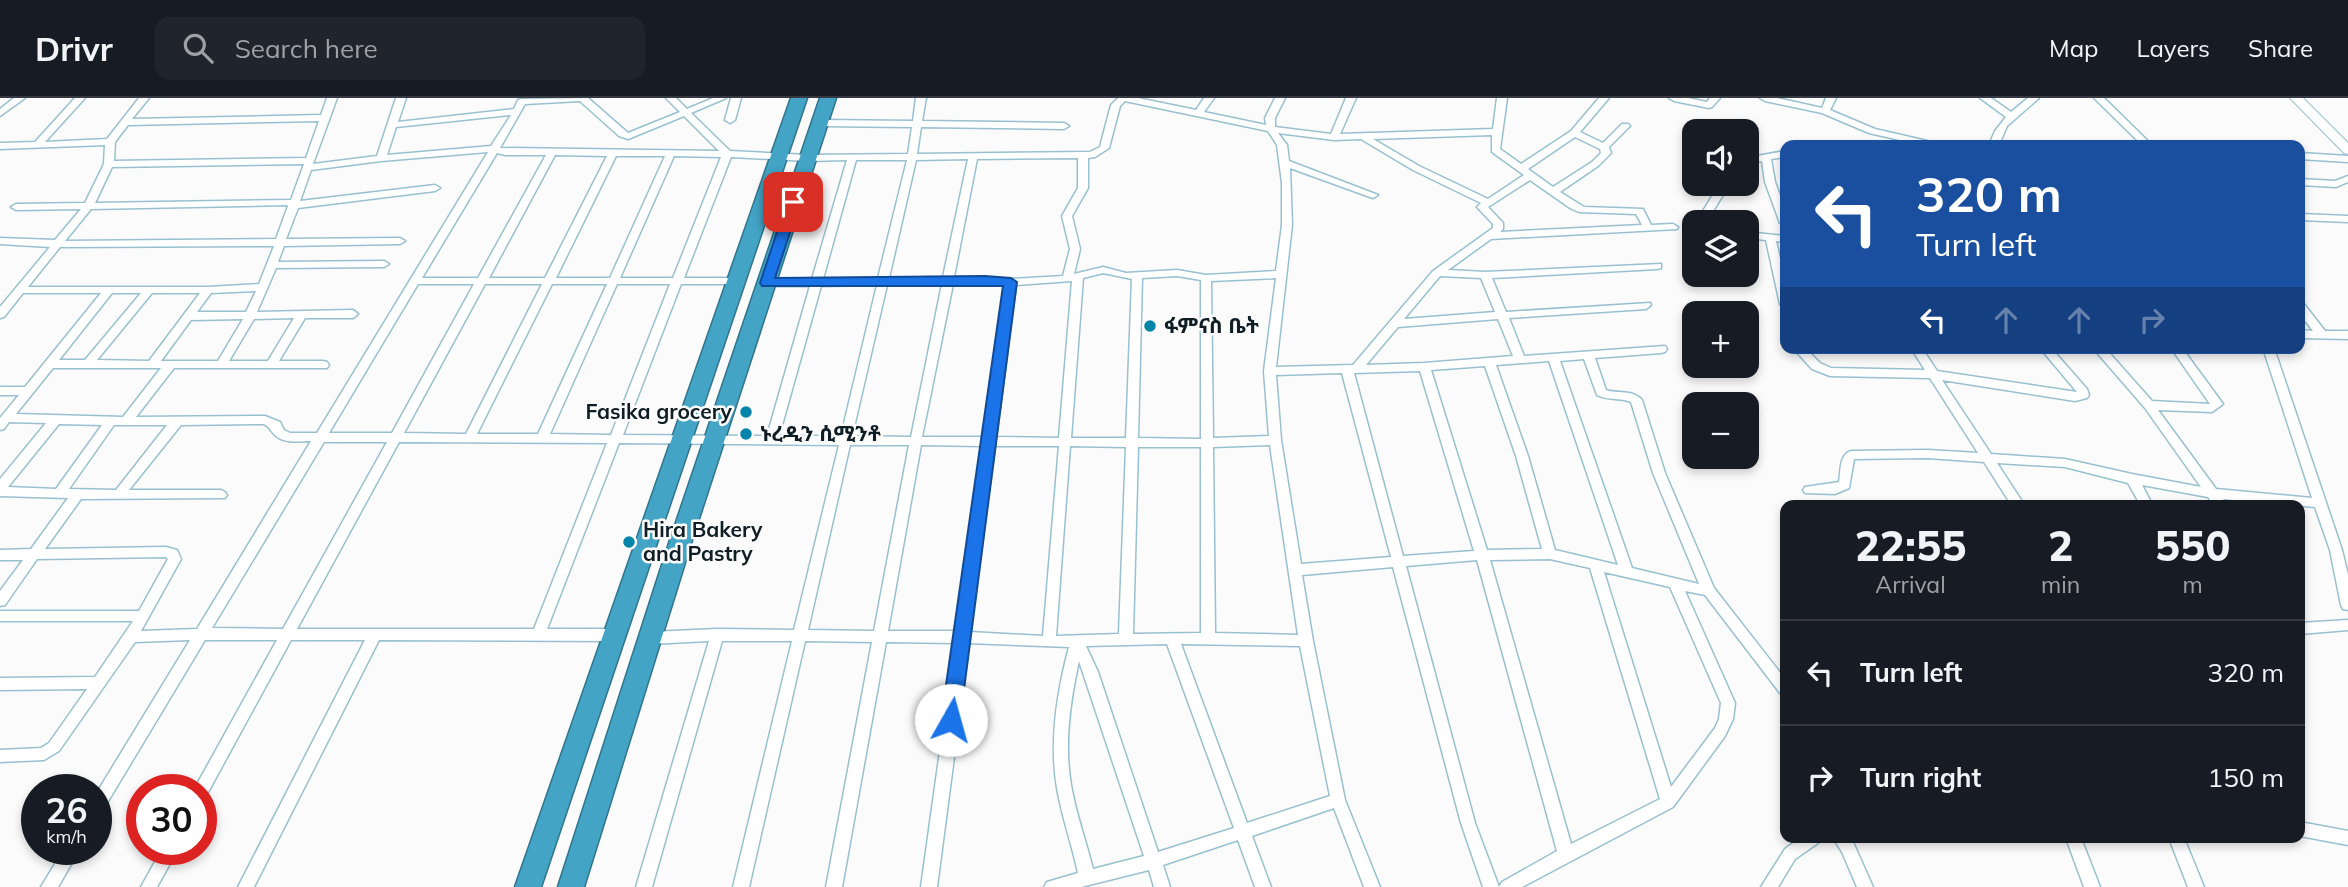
<!DOCTYPE html>
<html lang="en">
<head>
<meta charset="utf-8">
<style>
  body { margin:0; font-family:Mulish,"Noto Sans Ethiopic",sans-serif; background:#20242c; color:#f1f3f6; height:100vh; display:flex; flex-direction:column; font-size:26px; white-space:nowrap }
  * { box-sizing:border-box; margin:0 }
  p { font-size:23px; color:#9ea1a6 }
  .icon { flex:none; width:38px; height:38px; fill:none; stroke:currentColor; stroke-width:2; stroke-linecap:round; stroke-linejoin:round }
  .map { position:relative; flex:1; overflow:hidden }
  .details { position:absolute; left:1780px; top:402px; width:525px; height:343px; display:flex; flex-direction:column; background:#171b24; border-radius:14px; box-shadow:0 4px 10px #0003 }
  .details>* { flex:none }
  .banner { position:absolute; left:1780px; top:42px; width:525px; height:214px; border-radius:14px; box-shadow:0 4px 10px #0003; background:#1a4fa0; color:#fff; overflow:hidden }
  .fabs { position:absolute; left:1682px; top:21px; display:grid; gap:14px }
  .fabs a { display:grid; place-items:center; width:77px; height:77px; border-radius:14px; background:#171b24; box-shadow:0 4px 10px #0003; font-size:35px }
  .speed { position:absolute; left:21px; top:676px; display:flex; gap:14px; font-size:35px; font-weight:700; text-align:center }
  .speed>* { display:grid; place-content:center; width:91px; height:91px; border-radius:50%; background:#171b24; box-shadow:0 4px 10px #0003; line-height:1 }
  .speed small { font-size:18px; font-weight:400 }
  .speed .limit { border:10px solid #d22; background:#fff; color:#111 }
  .pin { position:absolute; display:grid; place-items:center; width:60px; height:60px; color:#fff; margin:-30px; border-radius:14px; box-shadow:0 4px 10px #0006 }
  .me { position:absolute; width:77px; margin:-38px; rotate:7deg; stroke-linejoin:round; filter:drop-shadow(0 0 5px #0008) }
  .turn { display:flex; align-items:center; gap:24px; height:147px; padding:0 21px; font-size:32px }
  .turn .icon { width:91px; height:91px; stroke-width:2.5 }
  .turn b { display:block; font-size:49px; line-height:60px }
  .lanes { display:flex; align-items:center; height:66px; padding:0 21px; background:#0003; justify-content:center; gap:35px; direction:ltr }
  .lanes .off { opacity:.35 }
  .eta { display:flex; justify-content:space-evenly; align-items:center; height:119px; text-align:center }
  .eta b { font-size:42px; font-weight:800; line-height:49px }
  ul { padding:0; list-style:none }
  li { display:flex; align-items:center; gap:21px; height:105px; padding:0 21px; border-top:2px solid #363941 }
  li div { flex:1 }
  li b { display:block; font-size:26px }
  li em { font-style:normal }
  header { display:flex; align-items:center; gap:42px; box-sizing:border-box; height:98px; padding:0 35px; background:#171b24; border-bottom:2px solid #363941 }
  header strong { font-size:33px }
  nav { display:flex; gap:38px; margin-inline-start:auto; font-size:24px }
  .search { width:490px; height:63px; background:#20242c; display:flex; align-items:center; gap:18px; box-sizing:border-box; padding:0 24px; border-radius:14px; color:#9ea1a6; font-size:26px }
  .map>svg:first-child { display:block }
  .lines { fill:none; stroke-linecap:round; stroke-linejoin:round }
  .street-casing { stroke:#98c0d0; stroke-width:3 }
  .secondary-casing { stroke:#98c0d0; stroke-width:2 }
  .highway-casing { stroke:#30758d; stroke-width:3 }
  .street { fill:#fff; fill-rule:evenodd }
  .secondary { fill:#fff; fill-rule:evenodd }
  .highway { fill:#43a4c5; fill-rule:evenodd }
  .route { fill:#1a73e8; stroke:#114b97; stroke-width:2 }
  .poi-dot { fill:#0285a8; stroke:#fbfbfb; stroke-width:2.5 }
  .labels { text-anchor:middle; stroke-width:5; stroke-linejoin:round; paint-order:stroke }
  .poi-label { font-size:21px; font-weight:bold; fill:#0e1e24; stroke:#fbfbfb; text-anchor:start }
</style>
</head>
<body>
<header>
<strong>Drivr</strong>
<div class="search"><svg class="icon" aria-label="search" viewBox="0 0 24 24"><circle cx="10" cy="10" r="6"/><path d="M15 15l6 6"/></svg>Search here</div>
<nav><a>Map</a><a>Layers</a><a>Share</a></nav>
</header>
<div class="map">
<svg width="2348" height="789" viewBox="0 0 2348 789">
  <rect width="100%" height="100%" fill="#fbfbfb"/>
  <g class="lines">
    <g class="street-casing">
      <g id="street">
        <path d="M14,0H25L0,18V11Z"/>
        <path d="M75,0H85L45,44L107,41L139,0H149L132,21L321,17L327,0H337L313,66L377,58L396,0H406L398,24L514,11L518,2L521,1L588,0L628,35L680,14L666,0H676L687,11L713,0H726L691,15L730,53L808,57L908,56L912,29L820,28L815,25L820,22L913,23L916,0H926L922,23L1064,25L1069,28L1064,31L921,29L917,56L1090,54L1100,49L1111,7L1118,0H1138L1196,12L1204,0H1214L1204,14L1266,27L1265,20L1275,0H1285L1275,20V29L1331,36L1346,0H1356L1340,36L1493,31L1497,0H1507L1500,51L1521,66L1571,33L1599,0H1609L1580,34L1603,45L1622,26H1628L1630,28L1609,49L1611,55L1598,68L1560,94L1584,109L1643,111L1651,127L1673,126L1678,129L1677,131L1491,141L1448,172L1485,174L1661,166V170L1657,171L1492,180L1506,214L1650,205L1651,207L1646,211L1509,220L1524,258L1665,248L1667,251L1665,254L1661,255L1595,260L1606,292C1618,296 1632,291 1642,302L1665,375L1714,490L1785,581V597L1780,595L1705,497L1685,493L1735,605L1733,621L1725,638L1673,709L1522,789H1499L1502,784L1557,753L1477,462L1406,468L1475,725L1499,789H1483L1461,725L1393,469L1302,477L1313,543L1345,702L1380,789H1364L1334,710L1252,738L1271,789H1255L1238,742L1163,767L1170,789H1154L1149,772L1081,789H1044L1047,784L1078,775C1072,747 1062,719 1057,690C1049,643 1057,594 1069,549L969,545L937,789H921L955,545L886,544L842,789H826L872,544L805,543L749,789H733L792,543H722L652,789H636L709,543L650,546L645,544L643,540L645,536L650,534L717,531L794,532L839,347L619,345L547,531H613L618,533L620,537L618,541L613,543L379,542L254,789H238L365,542H291L206,698L201,700V691H194L196,688L277,542H205L101,715L96,717V696L190,542L135,544L59,653L44,662L0,664V652L41,650L49,645L87,591L0,592V580L95,579L133,523H0V513H139L168,461L166,459L37,461L5,507L0,508V493L23,462H0V452L31,451L68,400L0,398V381L46,325L9,324L4,331L0,332V320L19,297H0V289H25L101,195H23L4,219L0,220V209L50,149L0,146V140L55,142L81,111L16,112L11,109L16,106L85,105L104,66L105,47L0,51V45L35,44ZM580,3L619,38L628,41L684,18L719,53L500,50L525,6ZM1125,3L1268,33L1277,47L1282,85V127L1276,173L1206,177L1177,172L1126,175L1103,169L1074,176L1080,151L1072,118L1088,90V60L1095,59L1109,50L1120,8ZM511,17L491,48L387,57L396,29ZM319,23L306,60L114,63L115,44L128,27ZM1278,35L1334,42L1361,41L1413,72L1481,105L1477,109L1493,126V130L1433,173L1353,267L1276,269L1292,127L1290,70L1370,99L1373,100L1378,97L1289,63L1287,47ZM1492,37V54L1524,77L1488,101L1419,68L1373,41ZM1575,39L1600,51L1601,55L1592,64L1553,89L1528,71ZM488,54L317,335H290L284,332L280,324L265,318L136,319L174,270H327L329,267L327,264L323,263H279L305,220H353L358,216L353,212L257,214L276,170L384,169L389,166L384,163L278,164L284,148L400,146L405,143L400,140L286,141L298,110L435,93L440,90L435,87L300,103L311,72L381,63ZM497,55L505,57H546L478,180H422ZM555,57L607,58L545,180H489ZM616,58H665L610,180H556ZM674,58L721,59L673,180H620ZM731,59L808,63L847,62L812,181L766,182L761,185L766,188H810L767,338L623,337L681,186H736L741,183L736,180H684ZM1078,60V90L1062,118L1070,151L1063,178L1011,181L954,179L977,61ZM968,61L943,179L889,180L916,62ZM856,62H907L878,180L823,181ZM304,66L291,102L95,105L112,69ZM1530,82L1570,110L1579,114L1636,116L1642,127L1500,134L1503,131V125L1488,109ZM287,107L288,108L276,141L65,143L91,111ZM274,148L259,186L208,189H28L60,149ZM1103,175L1132,181L1126,340H1071L1083,180ZM1177,178L1201,182V341L1138,340L1142,180ZM1440,178L1481,180L1495,214L1404,221ZM1276,180L1264,273L1269,338L1213,340L1211,183ZM1072,183L1059,340L996,339L1016,187ZM985,185L1005,187L984,339H922L953,186ZM418,186H474L392,335H329ZM485,186H542L466,336L404,335ZM552,186H607L538,336H477ZM617,186H670L611,337L550,336ZM942,186L911,339L852,338L887,187ZM877,187L841,338H779L821,188ZM256,193L246,214H197L211,195ZM112,195H141L85,262H59ZM152,195H200L149,263L97,262ZM294,220L268,263H229L254,221ZM243,221L218,263H161L191,222ZM1498,221L1513,258L1424,265L1366,267L1398,229ZM1584,261L1597,297C1608,303 1620,299 1631,304L1653,375L1699,486L1632,470L1560,263ZM1549,263L1618,467L1555,452L1528,358L1496,267ZM1485,268L1516,358L1542,451L1487,452L1431,272ZM53,270H161L123,319L16,316ZM1420,273L1474,453L1403,458L1354,275ZM1342,275L1391,459L1301,466L1281,342L1276,277ZM59,326L102,327L56,391L8,389ZM264,326C271,330 270,333 276,338C285,346 301,343 311,343L197,531L141,533L181,461L177,452L166,449L45,451L81,401L225,400L227,397L225,394L221,392H129L181,327ZM114,327H167L116,392L69,391ZM324,344H387L283,531L212,530ZM399,344L607,345L534,531H297ZM850,347H909L874,533L808,532ZM921,347L983,348L957,533H888ZM1270,347L1298,537L1215,535L1213,349ZM995,348H1059L1043,538L970,534ZM1070,348L1126,349L1119,536L1056,538ZM1138,349H1201V535L1133,536ZM1550,461L1590,470L1660,701L1571,746L1490,462ZM1604,474L1670,489L1721,605L1719,621L1715,630L1671,689ZM1167,546L1234,730L1158,754L1098,574L1086,548ZM1181,546L1300,548L1330,698L1247,725ZM1079,563L1144,758L1093,771C1086,743 1076,716 1071,687C1064,646 1070,604 1079,563Z"/>
        <path d="M731,0H741L735,22L730,25L725,22Z"/>
        <path d="M1669,0H1688L1707,4L1710,0H1720L1712,9L1709,10L1674,3Z"/>
        <path d="M1760,0H1777L1822,10L1826,0H1836L1830,12L1875,31L1936,45L1938,47H1922L1869,35L1822,15L1765,3Z"/>
        <path d="M1980,0H1991L2011,14L2028,0H2039L2007,28L1999,47H1989L1995,33L2006,19Z"/>
        <path d="M2094,0H2104L2152,47H2142Z"/>
        <path d="M1785,53V59L1771,61L1775,84L1785,111V128L1780,125L1765,84L1762,63L1746,66V60Z"/>
        <path d="M2300,55L2348,58V64L2300,61Z"/>
        <path d="M2348,78V84L2336,89L2300,87V81L2335,83Z"/>
        <path d="M1712,86H1722L1724,95L1712,115L1708,116L1703,113L1714,95Z"/>
        <path d="M2300,116L2348,118V124L2300,122Z"/>
        <path d="M1746,134L1785,138V144L1776,143L1785,183V210L1780,206L1766,142L1746,140Z"/>
        <path d="M2300,205L2304,206L2325,233H2348V241L2300,240V232L2313,233L2300,216Z"/>
        <path d="M1793,250H1805L1820,265L1831,270L1925,272L1911,250H1922L1937,273L2077,294L2040,250H2051L2087,291L2089,297L2087,300L2075,303L1942,282L1991,356L2065,361L2132,376L2201,389L2145,310L2093,250H2105L2152,303L2210,306L2171,250H2182L2223,306L2212,314L2158,312L2216,391L2312,400L2263,250H2274L2342,452L2348,477V512L2343,511L2341,507L2330,452L2315,409L2223,401L2227,408H2214L2208,399L2142,387L2153,408H2141L2128,385L2065,369L1997,365L2025,408H2012L1984,364L1928,360L1854,361L1849,390L1835,396L1805,395L1803,392L1805,389L1839,384C1841,373 1839,357 1851,353L1928,352L1978,355L1930,280L1830,278L1812,271Z"/>
        <path d="M2348,522V532L2300,536V525Z"/>
        <path d="M2300,724L2348,733V747L2300,738Z"/>
        <path d="M1800,740H1820L1818,745L1795,761L1778,789H1761L1785,751Z"/>
        <path d="M1833,740H1850L1853,744L1873,789H1857L1842,754Z"/>
        <path d="M2066,740H2081L2100,789H2084Z"/>
        <path d="M2169,740H2184L2204,789H2188Z"/>
        <path d="M64,751H80L58,789H41Z"/>
        <path d="M162,751H178L157,789H141Z"/>
      </g>
    </g>
    <g class="secondary-casing">
      <path id="secondary" d="M2290,0H2303L2348,45V56L2344,55Z"/>
    </g>
    <g class="highway-casing">
      <g id="highway">
        <path d="M791,0H807L541,789H515Z"/>
        <path d="M820,0H836L693,439L584,789H558L671,439Z"/>
      </g>
    </g>
    <use href="#street" class="street"/>
    <use href="#secondary" class="secondary"/>
    <use href="#highway" class="highway"/>
  </g>
  <path class="route" d="M793,100L800,104L775,180L985,178L1011,180L1017,184L960,622L957,628L951,630L944,628L941,622L1003,188H762L760,185L787,104Z"/>
  <g class="poi-dot">
    <circle cx="1150" cy="228" r="7"/>
    <circle cx="746" cy="314" r="7"/>
    <circle cx="746" cy="336" r="7"/>
    <circle cx="629" cy="444" r="7"/>
  </g>
  <g class="labels">
    <g class="poi-label">
      <text x="1164" y="235">ፋምናስ ቤት</text>
      <text x="732" y="321" text-anchor="end">Fasika grocery</text>
      <text x="760" y="343">ኑረዲን ሲሚንቶ</text>
      <text x="643" y="439">Hira Bakery<tspan x="643" dy="24">and Pastry</tspan></text>
    </g>
  </g>
</svg>
<div class="fabs">
<a><svg class="icon" aria-label="sound" viewBox="0 0 24 24"><path d="M4 9h4l5-4v14l-5-4H4zM17 9q2 3 0 6"/></svg></a>
<a><svg class="icon" aria-label="layers" viewBox="0 0 24 24"><path d="M12 4l9 5-9 5-9-5zM3 14l9 5 9-5"/></svg></a>
<a>+</a>
<a>−</a>
</div>
<div class="speed"><div>26<small>km/h</small></div><div class="limit">30</div></div>
<div class="pin" style="left:793px;top:104px;background:#d93025"><svg class="icon" aria-label="arrive" viewBox="0 0 24 24"><path d="M6 21V4h12l-3 4 3 4H6"/></svg></div>
<svg class="me" style="left:951px;top:622px" viewBox="-20 -20 40 40"><circle r="19" fill="#fff"/><path d="M0-13L10 11 0 6-10 11z" fill="#1a73e8"/></svg>
<div class="banner">
<div class="turn"><svg class="icon" aria-label="left" viewBox="0 0 24 24"><path d="M17 20v-9H6M10 6l-5 5 5 5"/></svg><div><b>320 m</b>Turn left</div></div>
<div class="lanes"><svg class="icon" aria-label="left" viewBox="0 0 24 24"><path d="M17 20v-9H6M10 6l-5 5 5 5"/></svg><svg class="icon off" aria-label="ahead" viewBox="0 0 24 24"><path d="M12 20V5M6 11l6-6 6 6"/></svg><svg class="icon off" aria-label="ahead" viewBox="0 0 24 24"><path d="M12 20V5M6 11l6-6 6 6"/></svg><svg class="icon off" aria-label="right" viewBox="0 0 24 24"><path d="M7 20v-9h11M14 6l5 5-5 5"/></svg></div>
</div>
<section class="details">
<div class="eta">
<div><b>22:55</b><p>Arrival</p></div>
<div><b>2</b><p>min</p></div>
<div><b>550</b><p>m</p></div>
</div>
<ul>
<li><svg class="icon" aria-label="left" viewBox="0 0 24 24"><path d="M17 20v-9H6M10 6l-5 5 5 5"/></svg><div><b>Turn left</b></div><em>320 m</em></li>
<li><svg class="icon" aria-label="right" viewBox="0 0 24 24"><path d="M7 20v-9h11M14 6l5 5-5 5"/></svg><div><b>Turn right</b></div><em>150 m</em></li>
</ul>
</section>
</div>
</body>
</html>
